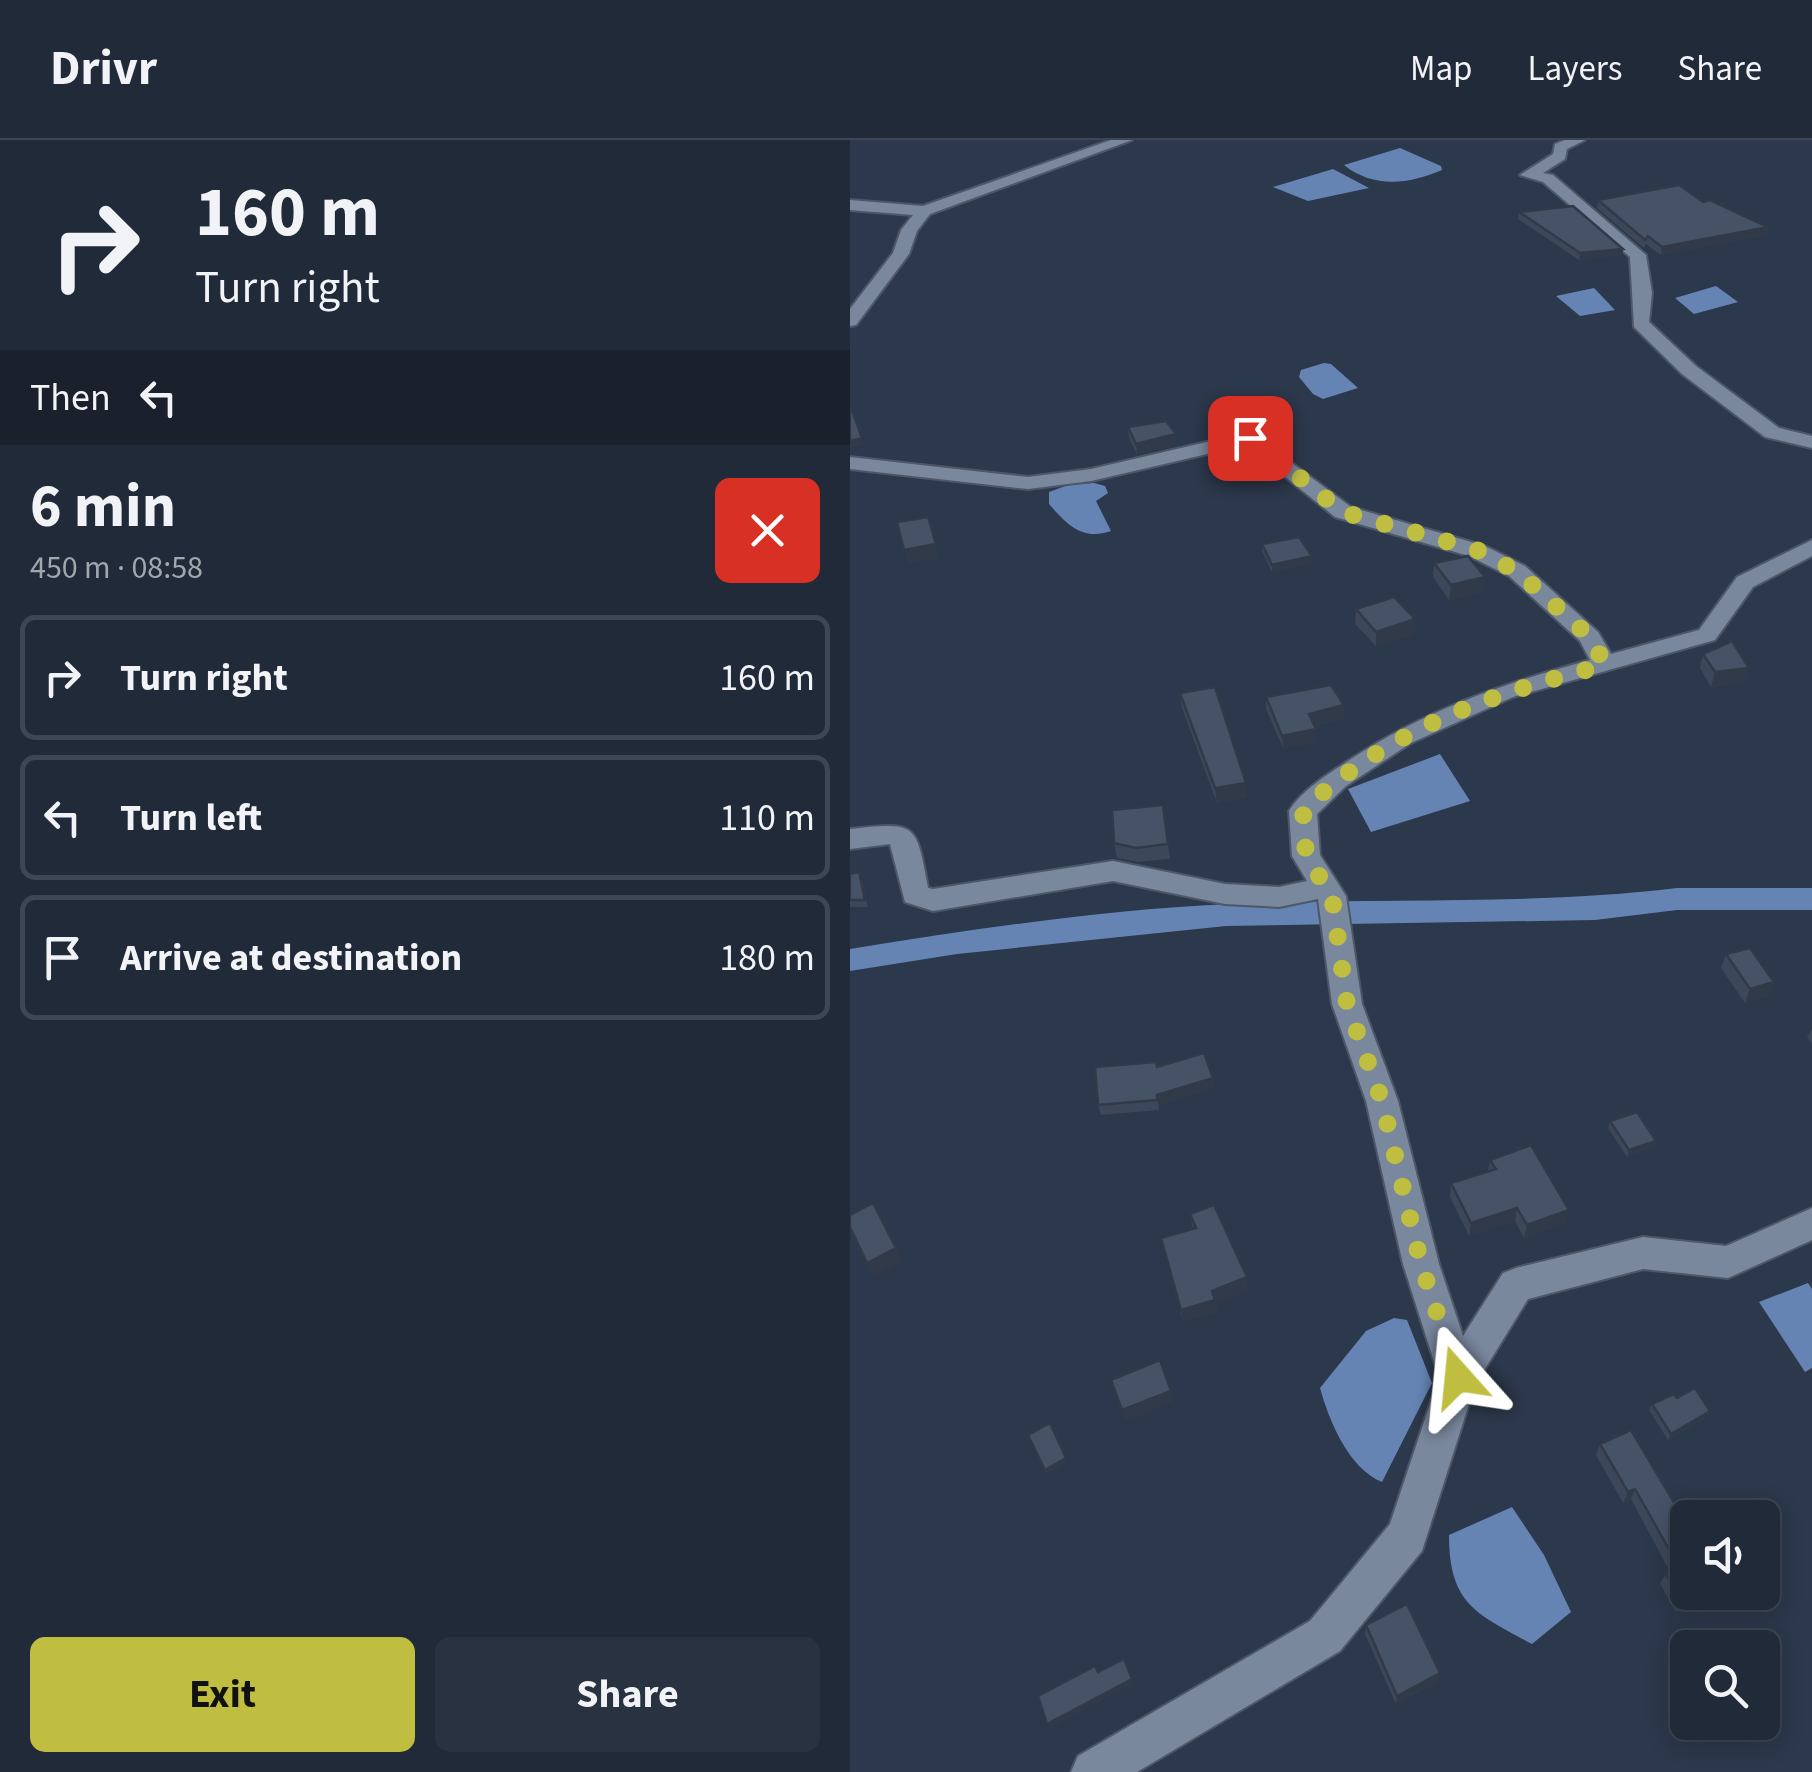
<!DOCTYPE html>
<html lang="en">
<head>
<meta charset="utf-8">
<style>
  body { margin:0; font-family:"Source Sans 3",sans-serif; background:#293240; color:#f1f3f6; height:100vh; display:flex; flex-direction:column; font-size:38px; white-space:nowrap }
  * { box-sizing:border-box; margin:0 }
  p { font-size:32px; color:#a2a7ae }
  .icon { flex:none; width:55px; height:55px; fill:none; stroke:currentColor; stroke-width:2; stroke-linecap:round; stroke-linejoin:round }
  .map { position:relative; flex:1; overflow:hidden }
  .details { display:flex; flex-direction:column; background:#212a38; width:850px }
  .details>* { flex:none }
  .guide { background:#212a38; color:#f1f3f6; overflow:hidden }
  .tools { position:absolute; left:820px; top:1360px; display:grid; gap:20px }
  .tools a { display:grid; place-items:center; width:110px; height:110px; border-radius:15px; background:#212a38; box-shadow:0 5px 25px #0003,0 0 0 2px #3e4653; font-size:50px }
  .pin { position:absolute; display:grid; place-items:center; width:85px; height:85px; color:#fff; margin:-42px; border-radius:20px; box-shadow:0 5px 15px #0006 }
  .me { position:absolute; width:110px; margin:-55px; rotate:342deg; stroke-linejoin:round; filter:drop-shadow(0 0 8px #0008) }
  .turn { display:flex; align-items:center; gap:35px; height:210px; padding:0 30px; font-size:45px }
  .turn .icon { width:130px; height:130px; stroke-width:2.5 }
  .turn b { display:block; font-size:70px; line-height:85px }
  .then { display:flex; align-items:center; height:95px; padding:0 30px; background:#0003; gap:20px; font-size:38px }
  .round { display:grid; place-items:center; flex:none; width:105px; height:105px; border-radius:15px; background:#293240 }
  .summary { display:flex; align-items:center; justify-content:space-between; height:170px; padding:0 30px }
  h1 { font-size:60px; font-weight:700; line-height:75px }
  .primary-button { display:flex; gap:20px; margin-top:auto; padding:20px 30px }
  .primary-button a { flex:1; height:115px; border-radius:15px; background:#bfbe41; color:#111; font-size:40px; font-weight:700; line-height:115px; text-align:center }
  .primary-button a+a { background:#293240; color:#f1f3f6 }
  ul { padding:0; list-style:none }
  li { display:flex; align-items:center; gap:30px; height:125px; margin:0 20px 15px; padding:0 10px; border:5px solid #3e4653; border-radius:15px }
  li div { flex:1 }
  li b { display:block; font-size:38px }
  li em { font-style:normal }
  header { display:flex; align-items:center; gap:60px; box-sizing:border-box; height:140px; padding:0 50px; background:#212a38; border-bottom:2px solid #3e4653 }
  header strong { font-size:48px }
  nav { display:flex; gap:55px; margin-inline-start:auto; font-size:35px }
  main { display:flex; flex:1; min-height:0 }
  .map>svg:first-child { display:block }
  .water { fill:#6584b4 }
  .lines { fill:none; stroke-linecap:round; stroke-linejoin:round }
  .canal { fill:#6584b4; fill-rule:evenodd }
  .minor-casing { stroke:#4d5768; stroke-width:4 }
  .minor { fill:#7a889e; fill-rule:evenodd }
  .wall { fill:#3c4759 }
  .shaded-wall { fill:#313a48 }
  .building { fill:#465367; stroke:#313a48; stroke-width:2.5 }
  .route { stroke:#bfbe41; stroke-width:18; stroke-dasharray:0 32.4 }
</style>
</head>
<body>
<header>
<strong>Drivr</strong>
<nav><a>Map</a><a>Layers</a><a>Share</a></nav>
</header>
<main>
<section class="details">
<div class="guide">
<div class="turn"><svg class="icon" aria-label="right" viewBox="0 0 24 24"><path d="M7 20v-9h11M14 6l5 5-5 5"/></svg><div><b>160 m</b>Turn right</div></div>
<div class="then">Then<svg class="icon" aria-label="left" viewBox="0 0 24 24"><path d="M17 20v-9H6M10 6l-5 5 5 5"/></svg></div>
</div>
<div class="summary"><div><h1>6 min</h1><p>450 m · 08:58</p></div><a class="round" style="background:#d93025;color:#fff"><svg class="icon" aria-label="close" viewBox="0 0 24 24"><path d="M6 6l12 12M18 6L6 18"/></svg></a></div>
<ul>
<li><svg class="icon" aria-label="right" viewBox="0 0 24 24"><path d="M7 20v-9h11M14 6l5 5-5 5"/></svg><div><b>Turn right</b></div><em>160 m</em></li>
<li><svg class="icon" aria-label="left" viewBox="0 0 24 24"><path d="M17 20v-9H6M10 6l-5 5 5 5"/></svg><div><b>Turn left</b></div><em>110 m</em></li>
<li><svg class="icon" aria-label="arrive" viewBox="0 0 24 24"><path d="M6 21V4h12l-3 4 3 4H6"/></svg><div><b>Arrive at destination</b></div><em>180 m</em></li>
</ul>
<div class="primary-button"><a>Exit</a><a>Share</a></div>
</section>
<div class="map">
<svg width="962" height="1632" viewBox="0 0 962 1632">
  <rect width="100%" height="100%" fill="#2c384b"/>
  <g class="water">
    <path d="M550,8L591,26L592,30C559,44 524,49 494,25Z"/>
    <path d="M483,29L519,48L458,61L423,47Z"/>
    <path d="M866,146L888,162L844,174L825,158Z"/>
    <path d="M744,148L765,170L730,176L706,156Z"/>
    <path d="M474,223L481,224L508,248L473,259L463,254L449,237L451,230Z"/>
    <path d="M244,343L255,346L258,353L246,361L261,391C233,401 217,385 199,364V352L218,345Z"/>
    <path d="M590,614L620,661L521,692L498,649Z"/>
    <path d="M958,1143L962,1149V1228L955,1232L909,1162Z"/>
    <path d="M544,1178L557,1180L582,1243L532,1342C499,1329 479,1281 470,1248L516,1191Z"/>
    <path d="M662,1367L694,1415L721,1472L682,1504C627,1474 599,1465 599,1395Z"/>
  </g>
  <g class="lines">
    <path class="canal" d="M827,748H962V770H827L745,780L376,786L107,814L0,831V809C124,789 252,770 378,764C528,757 678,766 827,748Z"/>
    <g class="minor-casing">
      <g id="minor">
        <path d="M261,0H282L80,74L67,91L59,114L6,185L0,186V169L43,113L51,90L63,75L0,70V60L73,66Z"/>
        <path d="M715,0H735L717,9L715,19L693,33L703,35L796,115L802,153L799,182L846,226L929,288L962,296V308L915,297L832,234L784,187L780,117L693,42L670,35L703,14L705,4Z"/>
        <path d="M400,292L501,367L635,406L675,426L748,492L761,514L849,490L887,437L962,400V416L903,447L865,500L663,557L561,603L496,646L467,674L470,715L496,756L512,864L548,961L589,1124L613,1196L653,1133L666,1128L793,1097L876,1106L962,1068V1100L878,1138L793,1129L678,1159L625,1245L572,1411L490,1511L287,1632H221L228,1616L460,1481L540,1384L589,1237L553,1124L516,961L482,864L468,759L429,767L375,764L263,741L83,771L55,762L40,704L0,709V689C67,682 66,682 78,748L83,749L263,721L375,744L429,747L457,741L442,716L439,671C452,650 478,634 498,621C575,570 652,544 740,520L730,501L659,436L619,416L485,377L396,305L241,341L178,349L0,329V317L178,337L241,329Z"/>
      </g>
    </g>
    <use href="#minor" class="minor"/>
  </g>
  <g class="wall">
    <path d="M748,60L853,62L918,87L916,95L811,115L796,104L794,108L747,68Z"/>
    <path d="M669,72L773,109L772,115L729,120L668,79Z"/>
    <path d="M278,287L326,294V305L287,314L279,298Z"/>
    <path d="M412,404L462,423L422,432L412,411Z"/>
    <path d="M584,423L634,452L599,460L583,437Z"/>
    <path d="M506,469L565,479L564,494L526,506L505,484Z"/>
    <path d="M853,514L899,528L895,542L861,547L850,528Z"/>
    <path d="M330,553L397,657L367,663L332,568Z"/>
    <path d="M416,557L494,578L464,586L466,602L433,608L416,569Z"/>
    <path d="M313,665L320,719L288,722L267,718L264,703Z"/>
    <path d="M0,734L12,739L18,767H0Z"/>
    <path d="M876,814L919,856L895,863L871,828Z"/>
    <path d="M962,889V904L957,897Z"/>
    <path d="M307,927L363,938L364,948L309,965V970L251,975L248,965Z"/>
    <path d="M760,981L806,1001L804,1007L777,1017L758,988Z"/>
    <path d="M640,1020L716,1083L674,1098L665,1081L619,1096L600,1057L601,1043L638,1031Z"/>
    <path d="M340,1074L398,1150L366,1163L367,1172L333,1182L311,1098L343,1089Z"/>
    <path d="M802,1264L858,1276L818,1300L799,1270Z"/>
    <path d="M781,1290L838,1452H864L826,1472L810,1443L816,1434L820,1432L781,1359L773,1363L746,1315L750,1304Z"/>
    <path d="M516,1485L588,1542L546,1564L515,1494Z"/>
  </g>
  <g class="shaded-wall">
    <path d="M918,87L916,95L811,115L812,107Z"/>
    <path d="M773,109L772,115L729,120L730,113Z"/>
    <path d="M326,294V305L287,314L286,304Z"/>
    <path d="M12,298L14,305L0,308V301Z"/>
    <path d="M86,404L90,418L58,424L54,410Z"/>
    <path d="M462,416V423L422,432V425Z"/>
    <path d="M635,437L634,452L599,460L601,445Z"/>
    <path d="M565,479L564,494L526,506V492Z"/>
    <path d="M899,528L895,542L861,547L865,532Z"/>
    <path d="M494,565V578L459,587V574Z"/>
    <path d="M466,589V602L433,608L432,596Z"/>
    <path d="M396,643L397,657L367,663L365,648Z"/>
    <path d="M924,842L919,856L895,863L900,849Z"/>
    <path d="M363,938L364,948L309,965V970L307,955Z"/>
    <path d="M806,1001L804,1007L777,1017L779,1010Z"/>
    <path d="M667,1068L665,1081L619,1096L621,1083Z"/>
    <path d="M719,1070L716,1083L674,1098L677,1085Z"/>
    <path d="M46,1108L52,1121L24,1136L17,1123Z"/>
    <path d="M397,1137L398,1150L366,1163L367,1172L333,1182L331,1170L362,1151Z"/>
    <path d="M321,1251L323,1262L275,1282L272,1270Z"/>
    <path d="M860,1271L858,1276L818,1300L821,1294Z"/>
    <path d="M216,1318L218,1323L197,1335L195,1330Z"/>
    <path d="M785,1349L781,1359L773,1363L778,1352Z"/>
    <path d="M852,1452H864L826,1472L832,1463Z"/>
    <path d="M590,1533L588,1542L546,1564L547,1556Z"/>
    <path d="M282,1539L283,1544L200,1588L197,1584Z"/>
  </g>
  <g class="building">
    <path d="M829,45L853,62L860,60L918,87L812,107L798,96L795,100L748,60Z"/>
    <path d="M723,66L773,109L730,113L669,72Z"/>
    <path d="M0,265L12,298L0,301Z"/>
    <path d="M316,281L326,294L286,304L278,287Z"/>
    <path d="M78,377L86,404L54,410L47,382Z"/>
    <path d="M449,397L462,416L422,425L412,404Z"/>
    <path d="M618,416L635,437L601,445L584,423Z"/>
    <path d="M544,457L565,479L526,492L506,469Z"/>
    <path d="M882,501L899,528L865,532L853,514Z"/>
    <path d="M481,545L494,565L459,574L466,589L432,596L416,557Z"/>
    <path d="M365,547L396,643L365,648L330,553Z"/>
    <path d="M313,665L318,704L286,708L264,703L262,670Z"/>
    <path d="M9,732L15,760H0V734Z"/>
    <path d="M900,808L924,842L900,849L876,814Z"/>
    <path d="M354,913L363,938L307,955V960L248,965L245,927L306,922L307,927Z"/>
    <path d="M787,972L806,1001L779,1010L760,981Z"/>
    <path d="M681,1005L719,1070L677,1085L667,1068L621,1083L601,1043L646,1029L640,1020Z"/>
    <path d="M23,1063L46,1108L17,1123L0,1087V1075Z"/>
    <path d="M364,1065L397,1137L362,1151L365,1160L331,1170L311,1098L346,1088L340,1074Z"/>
    <path d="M310,1220L321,1251L272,1270L261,1240Z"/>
    <path d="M845,1248L860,1271L821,1294L802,1264L824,1254L827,1258Z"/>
    <path d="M200,1283L216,1318L195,1330L178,1295Z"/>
    <path d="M781,1290L838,1386V1452H852L832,1463L816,1434L829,1427L785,1349L778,1352L750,1304Z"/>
    <path d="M557,1464L590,1533L547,1556L516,1485Z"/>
    <path d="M274,1519L282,1539L197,1584L188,1556L245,1526L248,1532Z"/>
  </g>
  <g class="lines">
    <path class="route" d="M400,298L493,372L627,410L668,432L740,497L755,525C638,555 543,587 453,670L456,716L482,756L497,864L532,961L571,1124L608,1237"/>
  </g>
</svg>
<div class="tools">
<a><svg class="icon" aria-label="sound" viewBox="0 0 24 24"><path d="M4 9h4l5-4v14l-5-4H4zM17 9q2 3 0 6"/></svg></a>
<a><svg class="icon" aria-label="search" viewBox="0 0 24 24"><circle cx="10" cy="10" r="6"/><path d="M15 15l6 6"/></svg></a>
</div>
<div class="pin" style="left:400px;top:298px;background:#d93025"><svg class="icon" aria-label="arrive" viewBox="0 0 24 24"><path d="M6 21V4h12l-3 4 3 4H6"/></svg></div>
<svg class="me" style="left:608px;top:1237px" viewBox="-20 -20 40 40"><path d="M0-17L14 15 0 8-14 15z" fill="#bfbe41" stroke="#fff" stroke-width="4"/></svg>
</div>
</main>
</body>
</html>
